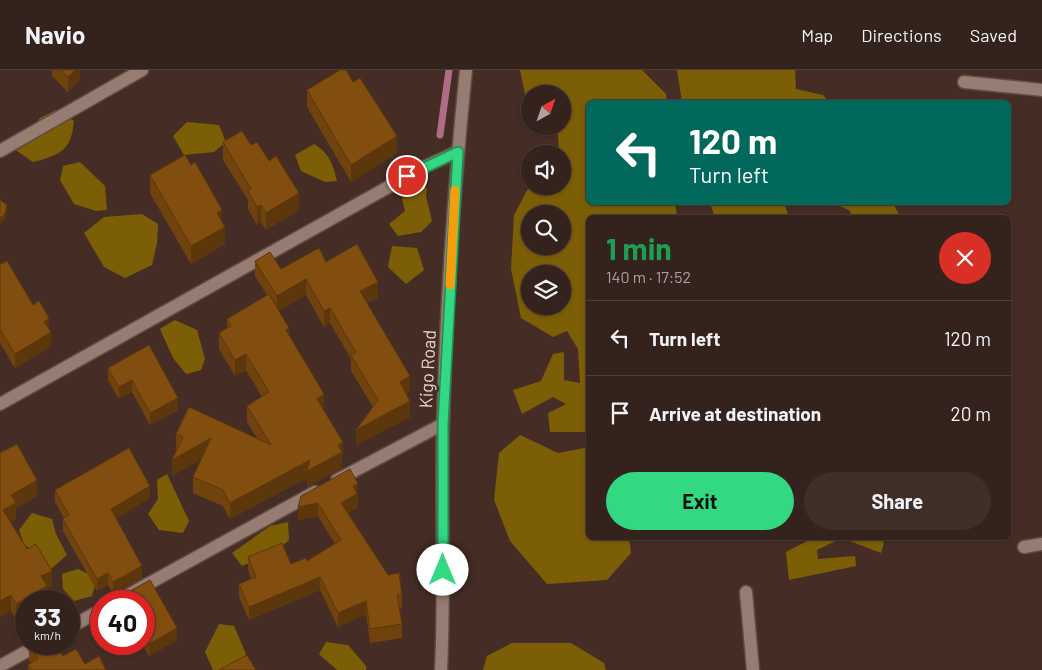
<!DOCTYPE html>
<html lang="en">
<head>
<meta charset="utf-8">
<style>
  body { margin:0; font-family:Barlow,sans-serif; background:#3f2f29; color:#f1f3f6; height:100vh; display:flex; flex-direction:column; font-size:19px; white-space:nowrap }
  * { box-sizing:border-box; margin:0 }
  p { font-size:16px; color:#a9a4a3 }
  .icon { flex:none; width:28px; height:28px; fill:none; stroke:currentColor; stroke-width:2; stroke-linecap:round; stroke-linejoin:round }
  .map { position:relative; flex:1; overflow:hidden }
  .details { position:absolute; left:586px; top:145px; width:425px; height:325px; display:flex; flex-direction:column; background:#34221c; border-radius:8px; box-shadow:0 1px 4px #0004,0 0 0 1px #4e3f3b }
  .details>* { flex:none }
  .hud { position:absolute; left:586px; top:30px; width:425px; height:105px; border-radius:8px; box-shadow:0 1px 4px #0004,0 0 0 1px #4e3f3b; background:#00695c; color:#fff; overflow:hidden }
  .needle { width:32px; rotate:40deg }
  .fabs { position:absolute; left:521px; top:15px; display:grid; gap:10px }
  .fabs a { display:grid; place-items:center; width:50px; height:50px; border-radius:50%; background:#34221c; box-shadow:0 1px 4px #0004,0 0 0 1px #4e3f3b; font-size:25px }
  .speed { position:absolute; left:15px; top:520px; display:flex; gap:10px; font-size:25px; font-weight:700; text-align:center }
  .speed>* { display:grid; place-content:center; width:65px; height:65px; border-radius:50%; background:#34221c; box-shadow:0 1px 4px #0004,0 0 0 1px #4e3f3b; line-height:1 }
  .speed small { font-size:12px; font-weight:400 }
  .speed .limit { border:8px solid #d22; background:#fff; color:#111 }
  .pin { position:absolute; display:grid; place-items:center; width:42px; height:42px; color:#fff; margin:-21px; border:2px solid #fff; border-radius:50%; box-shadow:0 1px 5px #0007 }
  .me { position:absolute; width:55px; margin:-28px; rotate:0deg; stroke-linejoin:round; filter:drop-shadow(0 0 4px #0008) }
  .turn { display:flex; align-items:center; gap:18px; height:105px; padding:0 20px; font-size:22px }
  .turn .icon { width:65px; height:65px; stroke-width:2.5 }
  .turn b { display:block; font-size:35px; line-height:42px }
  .round { display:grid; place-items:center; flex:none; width:52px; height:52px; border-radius:26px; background:#3f2f29 }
  .overview { display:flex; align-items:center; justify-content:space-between; height:85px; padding:0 20px }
  h1 { font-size:30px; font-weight:700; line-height:38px; color:#1e9e55 }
  .cta { display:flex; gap:10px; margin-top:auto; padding:10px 20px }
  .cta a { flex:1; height:58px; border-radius:30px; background:#32d882; color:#111; font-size:20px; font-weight:700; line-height:58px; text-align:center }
  .cta a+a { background:#3f2f29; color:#f1f3f6 }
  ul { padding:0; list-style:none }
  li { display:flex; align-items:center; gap:15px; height:75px; padding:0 20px; border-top:1px solid #4e3f3b }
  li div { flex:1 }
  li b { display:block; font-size:19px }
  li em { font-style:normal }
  header { display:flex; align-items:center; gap:30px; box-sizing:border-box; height:70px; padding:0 25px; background:#34221c; border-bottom:1px solid #4e3f3b }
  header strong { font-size:24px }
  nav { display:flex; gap:28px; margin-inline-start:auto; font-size:18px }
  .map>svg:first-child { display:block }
  .forest { fill:#7c5e06; fill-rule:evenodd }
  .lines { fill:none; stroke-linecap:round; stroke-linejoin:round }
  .stream { stroke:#af6d85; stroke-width:7 }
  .street-casing { stroke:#5f4b44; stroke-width:15 }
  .secondary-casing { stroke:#5f4b44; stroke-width:15 }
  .street { stroke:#977c71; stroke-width:12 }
  .secondary { stroke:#977c71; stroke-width:12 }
  .wall { fill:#70430e }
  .shaded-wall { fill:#5b370b }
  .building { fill:#824e10; stroke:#5b370b }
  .route-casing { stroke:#208c54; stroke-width:12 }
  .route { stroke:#32d882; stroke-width:9 }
  .slow { stroke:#f59e0b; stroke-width:9 }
  .labels { text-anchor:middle; stroke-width:5; stroke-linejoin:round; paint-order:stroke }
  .street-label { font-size:18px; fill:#e6d7d1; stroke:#452d25 }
</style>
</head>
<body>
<header>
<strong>Navio</strong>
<nav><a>Map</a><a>Directions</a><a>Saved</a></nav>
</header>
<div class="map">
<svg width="1042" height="600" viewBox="0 0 1042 600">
  <rect width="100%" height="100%" fill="#452d25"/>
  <g class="forest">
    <path d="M520,0H642L666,24L667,32H589V132L675,133L677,147L589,148V362H550L548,343L566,334L553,327L522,344L513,320L541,311L553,284L564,282V310L580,313L578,279L567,261L553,267L521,248L511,199L514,145L530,115L562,116V84H559L558,64L545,56H562V24H530V48ZM530,144H562V176H530ZM530,204H562V236H530Z"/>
    <path d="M677,0H795L796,19L823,25L829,32H682Z"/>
    <path d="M56,40L74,51C71,81 60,85 33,92L14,79L40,48Z"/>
    <path d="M187,52L219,55L226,72L214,82L184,85L173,66Z"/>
    <path d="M314,74C329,83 333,94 337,111L325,112L301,101L295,85Z"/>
    <path d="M80,92L105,116L107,140L96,141L74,134L60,110L63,96Z"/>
    <path d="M416,112L427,118L426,126L432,151L421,162L398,166L389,154L405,141L402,129Z"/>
    <path d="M710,133H784L789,147H715Z"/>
    <path d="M833,133H893L900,147H853L849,140Z"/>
    <path d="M142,144L158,154L157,173L152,195L125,208L104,197L84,163L104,147Z"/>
    <path d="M392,176L417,178L424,200L406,214L388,197Z"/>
    <path d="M175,250L197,260L205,289L201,300L186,304L173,288L160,259Z"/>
    <path d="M520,365L558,383L589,377V468H629L631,483L607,510L547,514L510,471L494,430L499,383Z"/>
    <path d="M167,404L189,451L183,463L159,460L148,444L158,429L157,410Z"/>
    <path d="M32,443L52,449L56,464L67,485L51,499L24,474L19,460Z"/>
    <path d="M288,452L289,470L277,481L242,496L232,483L270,456Z"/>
    <path d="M813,468H879L884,473L881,483L842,468L817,480L818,489L855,486L856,496L789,510L786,482Z"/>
    <path d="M78,499L97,508L92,526L74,531L63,519L62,504Z"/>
    <path d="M219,554L234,556L246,584C238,600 230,600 213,600L205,582Z"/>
    <path d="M326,572L348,575L366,596V600H337L319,584Z"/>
    <path d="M512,573H571L604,593L606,600H483L487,586Z"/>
  </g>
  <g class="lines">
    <path class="stream" d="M440,65L449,0"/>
    <g class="street-casing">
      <g id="street">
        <path d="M964,12L1042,20"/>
        <path d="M0,81L142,0"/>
        <path d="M0,334L424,97L457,82"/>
        <path d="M337,410L443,354"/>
        <path d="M1024,477L1042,474"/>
        <path d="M746,522L753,600"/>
        <path d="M117,531L315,422"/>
        <path d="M69,558L101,540"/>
        <path d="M0,596L40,574"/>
      </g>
    </g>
    <g class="secondary-casing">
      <path id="secondary" d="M441,600C445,518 441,436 443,354C446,236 454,117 466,0"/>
    </g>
    <use href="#street" class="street"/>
    <use href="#secondary" class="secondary"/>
  </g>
  <g class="wall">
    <path d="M52,0H80V10L68,22L52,6Z"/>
    <path d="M353,12L397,83L351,112L307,37V20Z"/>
    <path d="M223,72L251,75L299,140L266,160L261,152L257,155L248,139V130L223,90Z"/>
    <path d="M150,105L222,152L225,174L191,194L150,123Z"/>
    <path d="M255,191L281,199L326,192L378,228L367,233L410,321L406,324L410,347L356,375L373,337L351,301V289L330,253L324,257L306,225L279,241L289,266L324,340L343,388L342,389V398L307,417V408L230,449L223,436L193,423V407L201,389L172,406L176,380V364L257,368L247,352V336L262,327L246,300L235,306L219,279V263L227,258V249L267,225L255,206Z"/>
    <path d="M0,193L49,260L51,276L15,298L0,273Z"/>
    <path d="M149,275L178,340L150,355L132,322L119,329L108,310V298Z"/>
    <path d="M0,383L37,426L16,438V449L10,452L27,479L52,516L47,519V531L16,550L11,541Z"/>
    <path d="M55,420L150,428L116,448L142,508L113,524L108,515L97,521L63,461V449L64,448L55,432Z"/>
    <path d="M301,426L358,427L357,438L348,443L388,505L402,525V538H399L402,554V568L370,573L366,544L338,557L320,520L249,550L239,527V514L251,509L248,500V487L291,494L307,491L335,474L318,446L298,450Z"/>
    <path d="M150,510L177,558V570L149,586L142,574H144V531H121V526Z"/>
    <path d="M29,574H56L63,586L85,594L106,600H28V595L31,593L29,590Z"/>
  </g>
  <g class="shaded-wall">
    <path d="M75,0H80V10L68,22V7Z"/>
    <path d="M397,66V83L351,112V95Z"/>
    <path d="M299,123V140L266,160V143Z"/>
    <path d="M7,135V141L5,149L2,153H0V147Z"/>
    <path d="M261,135V152L257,155V137Z"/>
    <path d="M222,140V157L217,143Z"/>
    <path d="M225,157V174L191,194V176Z"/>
    <path d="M306,209V225L277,242V226Z"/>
    <path d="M378,212V228L360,236V221Z"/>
    <path d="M330,238V253L324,257V241Z"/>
    <path d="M49,248V262L44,252Z"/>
    <path d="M289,258V274L286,260Z"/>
    <path d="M51,262V276L15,298V284Z"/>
    <path d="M246,284V300L235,306V290Z"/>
    <path d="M410,306V321L400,328V312Z"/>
    <path d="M132,310V322L119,329V317Z"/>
    <path d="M324,324V340L317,329Z"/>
    <path d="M178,328V340L150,355V343Z"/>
    <path d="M410,331V347L356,375V360Z"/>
    <path d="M211,368V384L172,406V390Z"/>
    <path d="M343,372V388L342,389V398L307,417V408L230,449V433Z"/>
    <path d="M37,410V426L16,438V449L3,456V440L11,425Z"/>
    <path d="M358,414L357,438L341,446V433L353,416Z"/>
    <path d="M150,416V428L111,451V439Z"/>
    <path d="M318,433V446L298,450V437Z"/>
    <path d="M142,496V508L113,524V512Z"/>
    <path d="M52,501V516L47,519V531H26V544L16,550V534L41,506Z"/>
    <path d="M108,503V515L97,521V509Z"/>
    <path d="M320,507V520L249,550V537Z"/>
    <path d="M11,525V541L0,547V531Z"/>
    <path d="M366,531V544L338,557V543Z"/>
    <path d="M177,558V570L149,586V574Z"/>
  </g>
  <g class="building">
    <path d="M61,0H75L68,7Z"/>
    <path d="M340,0H346L353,12L360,8L397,66L351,95L307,20Z"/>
    <path d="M242,61L251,75L257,72L269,91L276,86L299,123L266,143L261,135L257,137L248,121L251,119L223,72Z"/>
    <path d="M185,85L191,95L195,92L222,140L217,143L225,157L191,176L150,105Z"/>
    <path d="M0,130L7,135L5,143L2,147H0Z"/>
    <path d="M357,174L378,212L360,221L410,306L400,312L410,331L356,360L378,330L351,285L356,282L330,238L324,241L306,209L277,226L255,191L270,182L281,199L319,178L326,192Z"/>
    <path d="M7,191L33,235L39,231L49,248L44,252L51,262L15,284L0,259V193L1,194Z"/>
    <path d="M269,224L289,258L286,260L324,324L317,329L343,372L338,375L342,382L307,401L310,390L230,433L223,420L193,407L211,368L172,390L183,367L176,364L189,337L271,375L247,336L269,322L246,284L235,290L219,263L231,256L227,249Z"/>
    <path d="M149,275L178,328L150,343L132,310L119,317L108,298Z"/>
    <path d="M17,374L37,410L11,425L16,433L3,440L27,479L36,474L52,501L41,506L47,516L16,534L11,525L0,531V383Z"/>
    <path d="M129,378L150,416L111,439L142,496L113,512L108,503L97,509L63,449L69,445L55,420Z"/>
    <path d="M350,399L358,414L353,416L357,424L341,433L388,505L399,503L402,525H397L402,554L370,559L366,531L338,543L320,507L249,537L239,514L256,507L248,487L282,473L291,494L306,488L307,491L341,470L318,433L298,437L301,426Z"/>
    <path d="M150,510L177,558L149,574L144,565V531H124L121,526Z"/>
    <path d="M29,574H56L63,586L76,579L85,594L99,586L106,600H31L28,595L38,589Z"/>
    <path d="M247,585L256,600H219Z"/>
  </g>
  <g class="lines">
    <g class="route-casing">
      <path id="route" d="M407,106L458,82L443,354V500"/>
    </g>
    <use href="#route" class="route"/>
    <path class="slow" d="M450,215L455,120"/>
  </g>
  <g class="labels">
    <g class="street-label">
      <text transform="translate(428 299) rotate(-87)" y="6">Kigo Road</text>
    </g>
  </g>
</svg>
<div class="fabs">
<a><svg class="needle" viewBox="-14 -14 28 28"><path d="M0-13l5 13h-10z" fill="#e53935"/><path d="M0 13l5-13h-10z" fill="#a9a4a3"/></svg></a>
<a><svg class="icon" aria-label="sound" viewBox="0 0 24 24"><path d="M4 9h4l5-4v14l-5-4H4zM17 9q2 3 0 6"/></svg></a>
<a><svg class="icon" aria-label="search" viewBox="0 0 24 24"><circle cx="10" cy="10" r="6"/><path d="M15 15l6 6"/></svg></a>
<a><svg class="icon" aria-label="layers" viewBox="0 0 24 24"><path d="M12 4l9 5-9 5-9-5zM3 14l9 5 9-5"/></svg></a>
</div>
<div class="speed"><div>33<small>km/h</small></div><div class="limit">40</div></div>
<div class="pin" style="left:407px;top:106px;background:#d93025"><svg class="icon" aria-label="arrive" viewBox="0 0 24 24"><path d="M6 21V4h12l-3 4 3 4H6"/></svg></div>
<svg class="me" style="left:443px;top:500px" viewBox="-20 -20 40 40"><circle r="19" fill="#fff"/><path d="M0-13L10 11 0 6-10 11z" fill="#32d882"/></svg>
<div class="hud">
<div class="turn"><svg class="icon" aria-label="left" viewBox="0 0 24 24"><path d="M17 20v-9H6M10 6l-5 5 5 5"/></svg><div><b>120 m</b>Turn left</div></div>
</div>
<section class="details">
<div class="overview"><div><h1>1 min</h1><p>140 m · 17:52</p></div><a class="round" style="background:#d93025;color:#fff"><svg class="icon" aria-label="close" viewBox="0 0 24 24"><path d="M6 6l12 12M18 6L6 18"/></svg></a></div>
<ul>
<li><svg class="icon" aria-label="left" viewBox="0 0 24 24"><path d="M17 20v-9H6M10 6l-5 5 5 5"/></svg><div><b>Turn left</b></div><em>120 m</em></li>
<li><svg class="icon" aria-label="arrive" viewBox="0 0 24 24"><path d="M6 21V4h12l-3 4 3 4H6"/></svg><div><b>Arrive at destination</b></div><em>20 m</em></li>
</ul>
<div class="cta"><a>Exit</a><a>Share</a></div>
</section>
</div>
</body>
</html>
